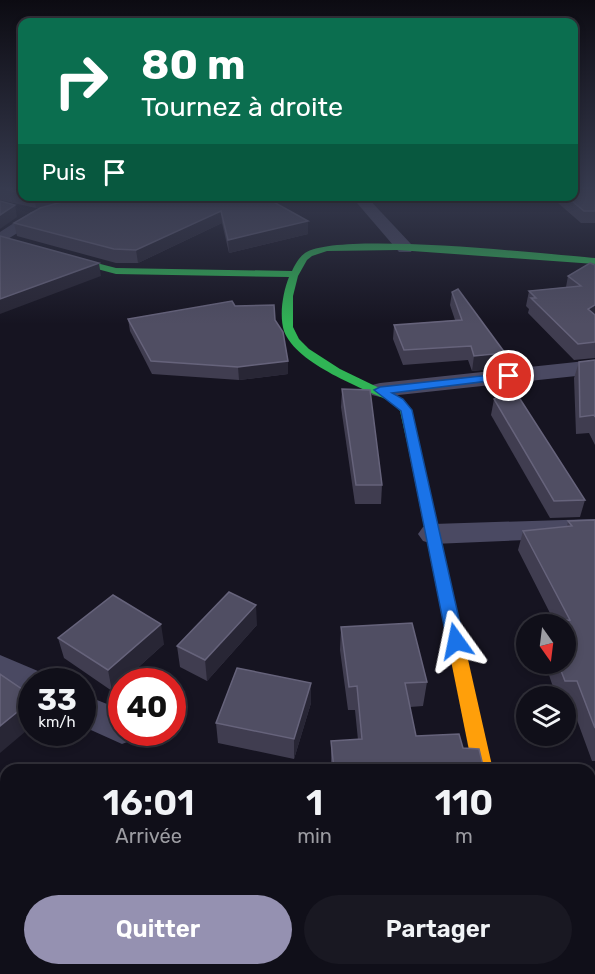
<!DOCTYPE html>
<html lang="fr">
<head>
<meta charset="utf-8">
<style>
  body { margin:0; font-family:Rubik,sans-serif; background:#191822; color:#f1f3f6; height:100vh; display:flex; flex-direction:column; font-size:22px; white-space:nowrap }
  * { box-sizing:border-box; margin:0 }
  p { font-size:20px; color:#9c9ca2 }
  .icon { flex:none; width:33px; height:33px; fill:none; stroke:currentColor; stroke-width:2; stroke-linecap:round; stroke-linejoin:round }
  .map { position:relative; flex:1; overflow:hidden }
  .side { position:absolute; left:0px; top:764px; width:596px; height:212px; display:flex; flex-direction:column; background:#100f19; border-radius:18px 18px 0 0; box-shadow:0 3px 9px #0003,0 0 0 2px #302f38 }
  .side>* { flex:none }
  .banner { position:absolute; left:18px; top:18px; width:560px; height:183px; border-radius:12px; box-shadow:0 3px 9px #0003,0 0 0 2px #302f38; background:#0b6e4f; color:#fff; overflow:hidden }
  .needle { width:39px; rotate:166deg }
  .fabs { position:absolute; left:516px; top:614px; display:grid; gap:12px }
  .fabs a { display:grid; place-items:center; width:60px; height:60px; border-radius:50%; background:#100f19; box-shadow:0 3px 9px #0003,0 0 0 2px #302f38; font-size:30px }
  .speed { position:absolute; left:18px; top:668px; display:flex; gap:12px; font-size:30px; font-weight:700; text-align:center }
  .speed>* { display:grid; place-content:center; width:78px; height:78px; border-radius:50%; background:#100f19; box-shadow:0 3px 9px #0003,0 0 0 2px #302f38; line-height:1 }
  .speed small { font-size:15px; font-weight:400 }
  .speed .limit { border:9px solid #d22; background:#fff; color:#111 }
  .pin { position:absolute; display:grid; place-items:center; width:51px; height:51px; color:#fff; margin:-26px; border:3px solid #fff; border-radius:50%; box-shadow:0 2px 6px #0007 }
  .me { position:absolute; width:66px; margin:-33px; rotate:348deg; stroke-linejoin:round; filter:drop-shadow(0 0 4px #0008) }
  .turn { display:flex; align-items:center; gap:21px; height:126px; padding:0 24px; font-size:27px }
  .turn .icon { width:78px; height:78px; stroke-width:2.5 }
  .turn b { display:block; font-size:42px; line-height:51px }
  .then { display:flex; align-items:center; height:57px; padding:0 24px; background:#0003; gap:12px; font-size:22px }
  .eta { display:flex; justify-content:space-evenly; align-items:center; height:102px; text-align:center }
  .eta b { font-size:36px; font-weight:600; line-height:42px }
  .primary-button { display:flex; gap:12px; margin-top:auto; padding:12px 24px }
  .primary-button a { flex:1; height:69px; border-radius:36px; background:#9591b1; color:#fff; font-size:24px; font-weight:600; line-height:69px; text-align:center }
  .primary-button a+a { background:#191822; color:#f1f3f6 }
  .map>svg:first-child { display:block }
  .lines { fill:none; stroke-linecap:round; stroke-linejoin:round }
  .street { fill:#4a4962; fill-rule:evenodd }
  .fast { fill:#30b455; fill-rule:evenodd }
  .slow { fill:#ff9f0a; fill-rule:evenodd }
  .wall { fill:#403d50 }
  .shaded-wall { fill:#282635 }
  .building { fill:#504e63; stroke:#66637b; stroke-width:1.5 }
  .route { fill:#1a73e8; stroke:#114b97; stroke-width:1.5 }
</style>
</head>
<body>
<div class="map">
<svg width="595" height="974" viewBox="0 0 595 974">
  <rect width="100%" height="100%" fill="#161421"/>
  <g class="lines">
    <g class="street">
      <path d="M95,196H122L41,218L0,244V232L31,212Z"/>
      <path d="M351,196H366L411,244L413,248L411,252H399Z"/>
      <path d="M595,360V374L380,397L372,395L369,390L372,385L380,383Z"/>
      <path d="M595,519V537L433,544L423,541L418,534L423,527L433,524Z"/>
      <path d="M0,655L45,674L48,681H32V698L0,685Z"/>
      <path d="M82,694L122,710V732H139L135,739L122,744L82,726Z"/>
      <path d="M501,969H549L550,974H502Z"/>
    </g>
    <path class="fast" d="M0,238L116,268L292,271C295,265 299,257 305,253C338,231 546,254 595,258V264L398,250L327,251L312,256L307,260L298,276L293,296V327L299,339L309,349L340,369L402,399L412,410L420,447L414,451L408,447L400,411L394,403C363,388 297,365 284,331C279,315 283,292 289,277L116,274L0,243Z"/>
    <path class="slow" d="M414,443L420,447L493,770H473L408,447Z"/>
  </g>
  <g class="wall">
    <path d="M0,188H22V196H209L308,234L229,253L222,223L138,263H116L17,236L14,223L77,198L36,208L0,200Z"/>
    <path d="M595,188V223H581L550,196H573Z"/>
    <path d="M595,265V358L574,360L528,313L529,309L526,306L529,291L566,287L568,276Z"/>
    <path d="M452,292L505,353L502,368L472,371L468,360L403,365L393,339L394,325L455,320L450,305Z"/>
    <path d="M235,306L275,320L288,361V374L239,380L152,374L130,331L128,319Z"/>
    <path d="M595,360V445L589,433L576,434L574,378L579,362Z"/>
    <path d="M342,389L382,485L381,504H355L341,407Z"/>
    <path d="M494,399L585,500L580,517L550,518L491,415Z"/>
    <path d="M595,520V761H592L570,701L566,702V696H556L545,663H566V624H542L543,621H554L518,550L523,531L567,527L568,521Z"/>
    <path d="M257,625L207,681L180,667L177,646Z"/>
    <path d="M341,627L427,682L423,706L410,707L416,736L463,748L484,770H331V741L358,740L355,710H348L340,650Z"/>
    <path d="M58,638L164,644L123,681H122L112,691L64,658Z"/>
    <path d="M311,683V703L294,759L218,743L216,723Z"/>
    <path d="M376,969H450L452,974H377Z"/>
  </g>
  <g class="shaded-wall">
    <path d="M34,196H83L36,208Z"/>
    <path d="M15,205L17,217L0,229V215Z"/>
    <path d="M221,211L222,223L138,263L136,250Z"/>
    <path d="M308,221V234L229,253L228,240Z"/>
    <path d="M99,263L101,276L0,314V299Z"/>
    <path d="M595,305V318L588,309Z"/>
    <path d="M505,353L502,368L472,371L474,356Z"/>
    <path d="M288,361V374L239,380L238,367Z"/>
    <path d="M256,605L257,625L207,681L205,660Z"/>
    <path d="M161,624L164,644L123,681H122V683L112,691L108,670Z"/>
    <path d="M311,683V703L294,759V739Z"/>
    <path d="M32,700V726L0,753V726Z"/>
  </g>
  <g class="building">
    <path d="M0,188H22V193Z"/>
    <path d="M573,188H595V211H584L566,196H573Z"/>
    <path d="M83,196H209L225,202L256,196H263L308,221L228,240L221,211L136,250L114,249L14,223L40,208Z"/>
    <path d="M0,201L15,205L0,215Z"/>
    <path d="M0,236L99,263L0,299Z"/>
    <path d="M590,263L595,265V305L588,309L595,315V342L578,344L531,298H536L529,291L581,286L568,276Z"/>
    <path d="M458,289L505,353L474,356L471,346L404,350L394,325L462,320L452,292Z"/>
    <path d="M232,301L235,306L274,305L275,320L283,332L288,361L238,367L151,361L128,319Z"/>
    <path d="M595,360V417L594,415L580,417L579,362Z"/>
    <path d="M513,388L585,500L554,501L494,399Z"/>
    <path d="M342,389L370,390L382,485H356Z"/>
    <path d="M595,520V728L577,681H565L558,663H566V624H544L543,621L570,620L523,531L572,526L568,521Z"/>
    <path d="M229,592L256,605L205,660L177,646Z"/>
    <path d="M113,595L161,624L108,670L58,638Z"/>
    <path d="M412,623L427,682L405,683L416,736L459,734L463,748L479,749L484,770H334L331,741L362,739L357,686L349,687L341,627Z"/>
    <path d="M237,668L311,683L294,739L216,723Z"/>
    <path d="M0,674L32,696V700L0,726Z"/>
    <path d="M382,969H450L452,974H383Z"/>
  </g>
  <linearGradient id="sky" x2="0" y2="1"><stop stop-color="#0c0b12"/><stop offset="0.58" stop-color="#363a4e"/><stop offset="1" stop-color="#363a4e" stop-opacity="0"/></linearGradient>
  <rect width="595" height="324" fill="url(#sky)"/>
  <path class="route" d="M509,373L515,376L513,378L392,393L403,399L412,410L464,641L462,645H450L447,641L401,411L374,390L380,387Z"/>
</svg>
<div class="fabs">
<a><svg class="needle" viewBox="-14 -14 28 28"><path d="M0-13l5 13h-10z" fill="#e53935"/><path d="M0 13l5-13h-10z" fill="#9c9ca2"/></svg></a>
<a><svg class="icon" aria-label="layers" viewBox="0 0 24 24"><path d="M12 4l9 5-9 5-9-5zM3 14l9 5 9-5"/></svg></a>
</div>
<div class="speed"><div>33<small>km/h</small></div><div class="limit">40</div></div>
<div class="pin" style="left:509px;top:376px;background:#d93025"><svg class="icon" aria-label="arrive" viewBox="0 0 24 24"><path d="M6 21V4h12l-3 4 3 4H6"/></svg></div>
<svg class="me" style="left:456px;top:641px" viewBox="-20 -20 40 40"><path d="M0-17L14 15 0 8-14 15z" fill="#1a73e8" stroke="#fff" stroke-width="4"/></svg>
<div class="banner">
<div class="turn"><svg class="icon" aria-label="right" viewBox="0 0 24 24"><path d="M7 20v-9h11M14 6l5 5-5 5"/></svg><div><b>80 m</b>Tournez à droite</div></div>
<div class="then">Puis<svg class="icon" aria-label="arrive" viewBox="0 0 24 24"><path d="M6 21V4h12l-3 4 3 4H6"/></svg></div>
</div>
<section class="side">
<div class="eta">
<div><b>16:01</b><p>Arrivée</p></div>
<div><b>1</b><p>min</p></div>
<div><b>110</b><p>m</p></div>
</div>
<div class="primary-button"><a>Quitter</a><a>Partager</a></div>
</section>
</div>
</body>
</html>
